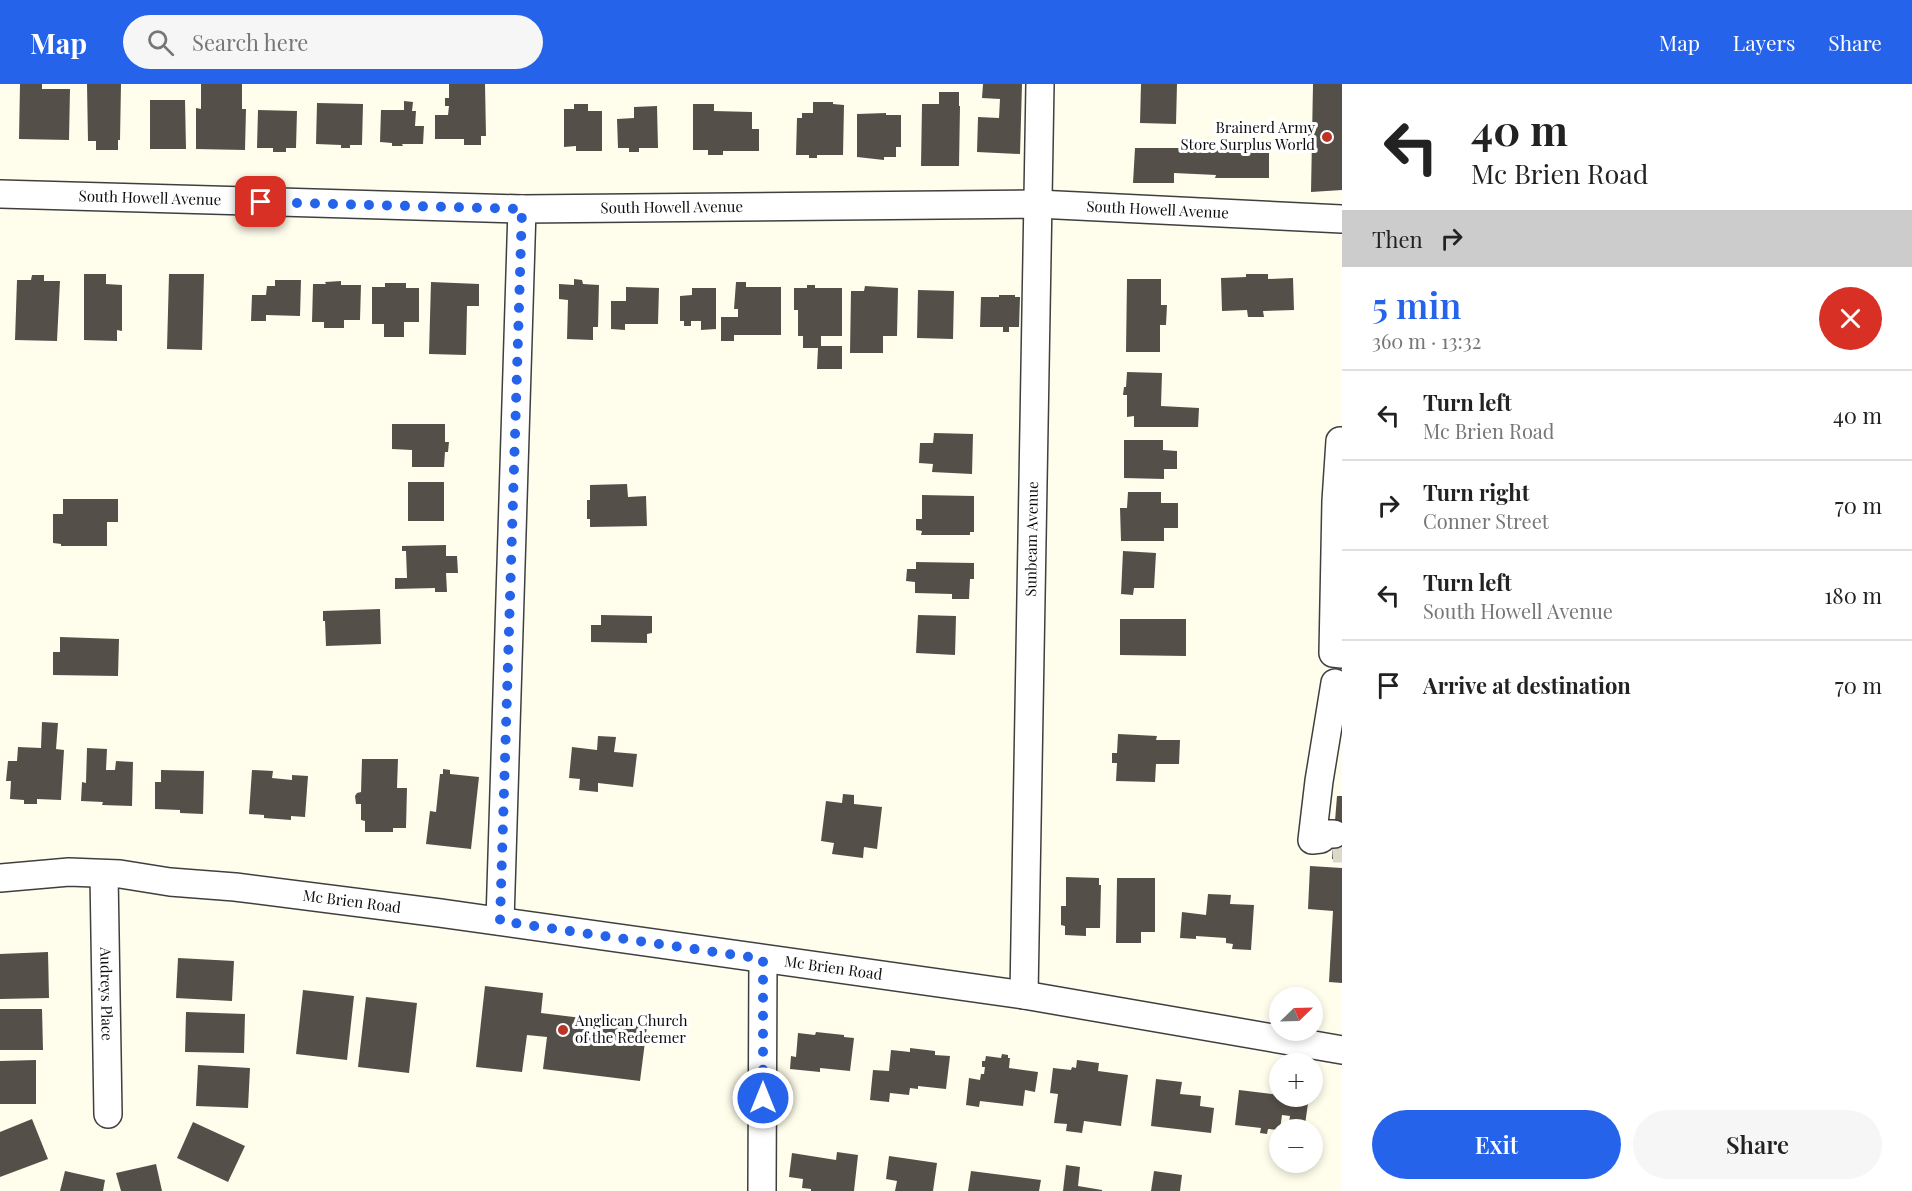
<!DOCTYPE html>
<html lang="en">
<head>
<meta charset="utf-8">
<style>
  body { margin:0; font-family:"Playfair Display",serif; background:#f6f6f6; color:#222; height:100vh; display:flex; flex-direction:column; font-size:22px; white-space:nowrap }
  * { box-sizing:border-box; margin:0 }
  p { font-size:20px; color:#767676 }
  .icon { flex:none; width:33px; height:33px; fill:none; stroke:currentColor; stroke-width:2; stroke-linecap:round; stroke-linejoin:round }
  .map { position:relative; flex:1; overflow:hidden }
  .panel { display:flex; flex-direction:column; background:#fff; width:570px }
  .panel>* { flex:none }
  .hud { background:#fff; color:#222; overflow:hidden }
  .needle { width:39px; rotate:67deg }
  .buttons { position:absolute; left:1269px; top:903px; display:grid; gap:12px }
  .buttons a { display:grid; place-items:center; width:54px; height:54px; border-radius:50%; background:#fff; box-shadow:0 3px 9px #0003; font-size:30px }
  .pin { position:absolute; display:grid; place-items:center; width:51px; height:51px; color:#fff; margin:-26px; border-radius:12px; box-shadow:0 3px 9px #0006 }
  .me { position:absolute; width:66px; margin:-33px; rotate:0deg; stroke-linejoin:round; filter:drop-shadow(0 0 4px #0008) }
  .turn { display:flex; align-items:center; gap:21px; height:126px; padding:0 30px; font-size:27px }
  .turn .icon { width:78px; height:78px; stroke-width:2.5 }
  .turn b { display:block; font-size:42px; line-height:51px }
  .then { display:flex; align-items:center; height:57px; padding:0 30px; background:#0003; gap:12px; font-size:22px }
  .round { display:grid; place-items:center; flex:none; width:63px; height:63px; border-radius:32px; background:#f6f6f6 }
  .overview { display:flex; align-items:center; justify-content:space-between; height:102px; padding:0 30px }
  h1 { font-size:36px; font-weight:600; line-height:45px; color:#2563eb }
  .primary-button { display:flex; gap:12px; margin-top:auto; padding:12px 30px }
  .primary-button a { flex:1; height:69px; border-radius:36px; background:#2563eb; color:#fff; font-size:24px; font-weight:600; line-height:69px; text-align:center }
  .primary-button a+a { background:#f6f6f6; color:#222 }
  ul { padding:0; list-style:none }
  li { display:flex; align-items:center; gap:18px; height:90px; padding:0 30px; border-top:2px solid #e0e0e0 }
  li div { flex:1 }
  li b { display:block; font-size:22px }
  li em { font-style:normal }
  header { display:flex; align-items:center; gap:36px; box-sizing:border-box; height:84px; padding:0 30px; background:#2563eb; color:#fff }
  header strong { font-size:28px }
  nav { display:flex; gap:33px; margin-inline-start:auto; font-size:21px }
  .search { width:420px; height:54px; background:#f6f6f6; display:flex; align-items:center; gap:15px; box-sizing:border-box; padding:0 21px; border-radius:33px; color:#767676; font-size:22px }
  main { display:flex; flex:1; min-height:0 }
  .map>svg:first-child { display:block }
  .building { fill:#554f49 }
  .lines { fill:none; stroke-linecap:round; stroke-linejoin:round }
  .minor-tunnel { stroke:#dbdaca; stroke-width:27; stroke-dasharray:27 14; stroke-linecap:butt }
  .minor-casing { stroke:#3f3f3f; stroke-width:30 }
  .minor { stroke:#fff; stroke-width:27 }
  .route { stroke:#2563eb; stroke-width:10; stroke-dasharray:0 18 }
  .poi-dot { fill:#bb3426; stroke:#fff; stroke-width:2 }
  .labels { text-anchor:middle; stroke-width:6; stroke-linejoin:round; paint-order:stroke }
  .poi-label { font-size:15px; fill:#0c0c0c; stroke:#fff; text-anchor:end }
  .street-label { font-size:15px; fill:#0c0c0c; stroke:#fff }
</style>
</head>
<body>
<header>
<strong>Map</strong>
<div class="search"><svg class="icon" aria-label="search" viewBox="0 0 24 24"><circle cx="10" cy="10" r="6"/><path d="M15 15l6 6"/></svg>Search here</div>
<nav><a>Map</a><a>Layers</a><a>Share</a></nav>
</header>
<main>
<div class="map">
<svg width="1342" height="1107" viewBox="0 0 1342 1107">
  <rect width="100%" height="100%" fill="#fffeec"/>
  <g class="building">
    <path d="M20,0H42V5H70L69,56L19,55Z"/>
    <path d="M87,0H121L120,56H118V66H96V57H88Z"/>
    <path d="M201,0H242V25H246L245,66L196,65V24L201,25Z"/>
    <path d="M449,0H485L486,52H481V61H464V55H435V31H448L449,22H445V14H449Z"/>
    <path d="M983,0H1022L1020,70L977,68L978,33L999,34L1000,15L982,14Z"/>
    <path d="M1141,0H1177L1176,40L1140,39Z"/>
    <path d="M1313,0H1342V106L1311,108Z"/>
    <path d="M939,8H959V22H960L959,82H921L922,20H939Z"/>
    <path d="M150,16H185L186,65H150Z"/>
    <path d="M404,17L413,18L412,27H416L415,42H424L423,60H402L403,62H392V59L380,58L381,26H404Z"/>
    <path d="M813,18H833V20L844,21L843,71H817V74H809V71H796L797,34H802V29H813Z"/>
    <path d="M317,19L363,20L362,61H350V64H341V61L316,60Z"/>
    <path d="M574,20H588V27H602V67H576V62L564,63V25H574Z"/>
    <path d="M693,20H714V27L752,28V45H759V67H723V71H708V66H693Z"/>
    <path d="M657,22L658,64H639V68H629V64H618L617,35L634,34V23Z"/>
    <path d="M258,26L297,27L296,64H286V68H273V64H257Z"/>
    <path d="M886,29V31H901V63H896V73H884V76L857,73V30Z"/>
    <path d="M1135,64H1269V94H1215L1216,91L1174,89V99H1133Z"/>
    <path d="M84,190H106V200L122,201V247L117,246V257L84,256Z"/>
    <path d="M169,190H204L202,266L167,265Z"/>
    <path d="M1246,190H1268V195L1293,194L1294,226L1263,227L1264,233H1248L1247,226L1222,227L1221,194L1246,193Z"/>
    <path d="M32,191H44V197H60L57,257L15,256L17,196H31Z"/>
    <path d="M574,195L582,196L583,200L599,201L598,243H593V256L567,255L568,216L559,215V200L574,201Z"/>
    <path d="M1127,195H1161V221H1167L1166,241H1160V268H1126Z"/>
    <path d="M275,196H301L300,232L266,231V237H251L252,211H266L267,202H275Z"/>
    <path d="M341,197V201H361L360,236H344V244H324V238H312L313,200H326L325,198Z"/>
    <path d="M431,198L479,200V222H467L466,271L429,270Z"/>
    <path d="M736,198H746V203H781V251H734V257H721V233H738V225H734Z"/>
    <path d="M385,199H406V204H419V238H404V253H384V240H372V203H385Z"/>
    <path d="M807,201H815V204H842V252H821V262H842V285H817L818,264H803V252H798V226H794V204H807Z"/>
    <path d="M865,202L898,204L897,252H883V269H850L851,207H864Z"/>
    <path d="M626,203L659,204L658,240H625V246L611,245V217H626Z"/>
    <path d="M692,204H716V245L701,246V237H691V242H684V237H680V212L692,211Z"/>
    <path d="M918,206L954,207L953,255L917,254Z"/>
    <path d="M999,211H1015V213H1020L1019,243H1009V248H1003V243H980L981,213H999Z"/>
    <path d="M1127,288L1162,289L1161,322L1199,324L1198,343H1134V332L1127,333V311H1123L1124,303H1126Z"/>
    <path d="M392,340H445V358H449L448,368H445L444,383H412V366L392,365Z"/>
    <path d="M934,349L973,350L972,390L932,388L933,380L919,379L920,359H933Z"/>
    <path d="M1124,356H1163V366L1177,367V385H1164V395L1124,394Z"/>
    <rect x="408" y="398" width="36" height="39"/>
    <path d="M627,400L628,413L646,412L647,442L590,443V435H587V416H590V401Z"/>
    <path d="M1128,408H1161V419H1178V444H1164V457H1121L1120,424H1127Z"/>
    <path d="M922,411L974,412V448H970V451H921L922,447L916,446V435H922Z"/>
    <path d="M63,415H118V438H107V462H61V460L53,459V430H63Z"/>
    <path d="M446,461V472H457L458,489H446L447,508H435V504L395,505V494H407L406,467H402V462Z"/>
    <path d="M1123,467L1156,469L1154,504H1134L1133,511L1121,510Z"/>
    <path d="M916,478L974,479V495H970L969,515H952V510L915,509V498L906,497L907,485H916Z"/>
    <path d="M380,525L381,560L326,562L325,537H323V527Z"/>
    <path d="M601,531L652,532V549L647,550V559L591,558V541H601Z"/>
    <path d="M918,531L956,532L955,571L916,569Z"/>
    <path d="M1120,535H1186V572L1120,571Z"/>
    <path d="M60,553L119,555L118,592L53,591V568H60Z"/>
    <path d="M42,638L58,639L56,665L64,666L61,716L37,715V720H24V716L10,715L11,697H6L8,677H17L18,663L41,664Z"/>
    <path d="M1118,650L1157,652L1156,656H1180L1179,680H1156L1155,698L1116,697L1117,679H1112V669H1117Z"/>
    <path d="M598,652L616,653L614,668L637,670L633,703L598,699V708L579,706L580,695L569,694L572,663L597,666Z"/>
    <path d="M87,664L107,665L106,686H115L116,677L133,678L132,722L102,721L103,718L81,717L82,698L86,699Z"/>
    <path d="M362,675H398L397,704H407L406,744H393V748H365V737L361,736V720H356L355,712L357,709L361,708Z"/>
    <path d="M443,685L450,686V690L479,693L471,765L426,760L430,727L436,728L440,690H443Z"/>
    <path d="M161,686L204,687L203,730L180,729V726L155,725V698H161Z"/>
    <path d="M252,686L273,687L272,694L292,696V691L308,692L305,733L291,732V736L264,734V731L249,730Z"/>
    <path d="M843,710L854,711V720L882,723L877,765L864,763L863,774L832,770L834,759L821,757L826,717L842,719Z"/>
    <path d="M1337,712H1342V775H1332Z"/>
    <path d="M1310,782L1342,784V899L1329,898L1333,827L1308,825Z"/>
    <path d="M1066,793L1099,794V801H1101L1100,844H1086V852L1065,851V842L1061,841V822H1066Z"/>
    <path d="M1117,794H1155V848H1141V859H1116Z"/>
    <path d="M1208,810L1231,811L1230,820L1254,821L1251,866L1232,865L1233,860L1226,859V854L1196,852V855L1180,854L1182,828L1206,831Z"/>
    <path d="M48,868L49,914L0,915V870Z"/>
    <path d="M178,874L234,877L232,917L176,914Z"/>
    <path d="M485,902L543,909L541,929L647,942L640,997L543,985L547,953L527,951L522,988L476,983Z"/>
    <path d="M303,906L354,912L347,976L296,970Z"/>
    <path d="M366,913L417,919L409,989L358,983Z"/>
    <path d="M0,925H42L43,966H0Z"/>
    <path d="M186,928L245,930L244,969L185,968Z"/>
    <path d="M816,948L844,951V953L854,954L850,987L820,984V988L790,985L791,972L796,973L798,949L815,951Z"/>
    <path d="M910,964L935,967V971L950,972L946,1005L918,1002V1005L910,1004L909,1011L890,1009L889,1018L870,1016L873,986L889,987L891,966L910,968Z"/>
    <path d="M1002,970L1008,971V974H1010L1009,984L1038,988L1035,1008L1025,1006L1023,1022L980,1017L979,1023L966,1021L969,994L980,996L981,990H984L985,983H982V977H985L986,972L1001,974Z"/>
    <path d="M36,976V1020H0V977Z"/>
    <path d="M1077,976L1099,979L1098,987L1128,991L1121,1042L1084,1037L1082,1049L1066,1047L1067,1040L1054,1039L1058,1010L1050,1009L1053,984L1071,986L1072,983L1076,984Z"/>
    <path d="M198,981L250,984L248,1024L196,1022Z"/>
    <path d="M1156,995L1182,998L1180,1010L1201,1012L1200,1022L1214,1024L1211,1049L1151,1042Z"/>
    <path d="M1239,1006L1280,1011V1012H1285L1284,1018L1308,1019L1305,1041L1289,1039L1290,1032L1282,1031L1280,1046L1268,1045L1267,1050L1260,1049L1261,1044L1235,1041Z"/>
    <path d="M32,1035L48,1075L0,1093V1048Z"/>
    <path d="M193,1038L245,1062L228,1098L177,1074Z"/>
    <path d="M837,1068L858,1071L854,1107H811V1105L802,1104L803,1095L789,1093L792,1069L836,1076Z"/>
    <path d="M889,1072L937,1079L933,1107H895L897,1097L886,1095Z"/>
    <path d="M156,1080L162,1107H121L116,1089Z"/>
    <path d="M1066,1081L1080,1083L1078,1102L1102,1106V1107H1063Z"/>
    <path d="M65,1087L105,1096L103,1107H60Z"/>
    <path d="M971,1087L1041,1096L1039,1107H968Z"/>
    <path d="M1154,1087L1182,1091L1180,1107H1151Z"/>
  </g>
  <g class="lines">
    <path class="minor-tunnel" d="M1333,765H1342"/>
    <g class="minor-casing">
      <g id="minor">
        <path id="s1" d="M0,110L522,125L1037,120L1342,135"/>
        <path d="M1342,357H1340L1336,417L1333,569L1342,570"/>
        <path d="M1334,750H1327L1321,755L1312,756L1319,697L1335,599"/>
        <path id="s2" d="M104,790L108,1030"/>
        <path id="s3" d="M0,794L69,788L120,790L170,798L235,803L440,829L1024,911L1342,966"/>
        <path d="M500,837L522,125"/>
        <path id="s4" d="M1024,911L1040,0"/>
        <path d="M762,1107L763,875"/>
      </g>
    </g>
    <use href="#minor" class="minor"/>
  </g>
  <g class="lines">
    <path class="route" d="M261,118L522,125L500,837L763,875V1014"/>
  </g>
  <g class="poi-dot">
    <circle cx="1327" cy="53" r="6"/>
    <circle cx="563" cy="946" r="6"/>
  </g>
  <g class="labels">
    <g class="poi-label">
      <text x="1315" y="49">Brainerd Army<tspan x="1315" dy="17">Store Surplus World</tspan></text>
      <text x="575" y="942" text-anchor="start">Anglican Church<tspan x="575" dy="17">of the Redeemer</tspan></text>
    </g>
    <g class="street-label">
      <text dy="5" stroke="none"><textPath href="#s1" startOffset="150">South Howell Avenue</textPath></text>
      <text dy="5" stroke="none"><textPath href="#s1" startOffset="672">South Howell Avenue</textPath></text>
      <text dy="5" stroke="none"><textPath href="#s1" startOffset="1158">South Howell Avenue</textPath></text>
      <text dy="5" stroke="none"><textPath href="#s4" startOffset="456">Sunbeam Avenue</textPath></text>
      <text dy="5" stroke="none"><textPath href="#s3" startOffset="354">Mc Brien Road</textPath></text>
      <text dy="5" stroke="none"><textPath href="#s3" startOffset="840">Mc Brien Road</textPath></text>
      <text dy="5" stroke="none"><textPath href="#s2" startOffset="120">Audreys Place</textPath></text>
    </g>
  </g>
</svg>
<div class="buttons">
<a><svg class="needle" viewBox="-14 -14 28 28"><path d="M0-13l5 13h-10z" fill="#e53935"/><path d="M0 13l5-13h-10z" fill="#767676"/></svg></a>
<a>+</a>
<a>−</a>
</div>
<div class="pin" style="left:261px;top:118px;background:#d93025"><svg class="icon" aria-label="arrive" viewBox="0 0 24 24"><path d="M6 21V4h12l-3 4 3 4H6"/></svg></div>
<svg class="me" style="left:763px;top:1014px" viewBox="-20 -20 40 40"><circle r="17" fill="#2563eb" stroke="#fff" stroke-width="3"/><path d="M0-11L8 9 0 5-8 9z" fill="#fff"/></svg>
</div>
<section class="panel">
<div class="hud">
<div class="turn"><svg class="icon" aria-label="left" viewBox="0 0 24 24"><path d="M17 20v-9H6M10 6l-5 5 5 5"/></svg><div><b>40 m</b>Mc Brien Road</div></div>
<div class="then">Then<svg class="icon" aria-label="right" viewBox="0 0 24 24"><path d="M7 20v-9h11M14 6l5 5-5 5"/></svg></div>
</div>
<div class="overview"><div><h1>5 min</h1><p>360 m · 13:32</p></div><a class="round" style="background:#d93025;color:#fff"><svg class="icon" aria-label="close" viewBox="0 0 24 24"><path d="M6 6l12 12M18 6L6 18"/></svg></a></div>
<ul>
<li><svg class="icon" aria-label="left" viewBox="0 0 24 24"><path d="M17 20v-9H6M10 6l-5 5 5 5"/></svg><div><b>Turn left</b><p>Mc Brien Road</p></div><em>40 m</em></li>
<li><svg class="icon" aria-label="right" viewBox="0 0 24 24"><path d="M7 20v-9h11M14 6l5 5-5 5"/></svg><div><b>Turn right</b><p>Conner Street</p></div><em>70 m</em></li>
<li><svg class="icon" aria-label="left" viewBox="0 0 24 24"><path d="M17 20v-9H6M10 6l-5 5 5 5"/></svg><div><b>Turn left</b><p>South Howell Avenue</p></div><em>180 m</em></li>
<li><svg class="icon" aria-label="arrive" viewBox="0 0 24 24"><path d="M6 21V4h12l-3 4 3 4H6"/></svg><div><b>Arrive at destination</b></div><em>70 m</em></li>
</ul>
<div class="primary-button"><a>Exit</a><a>Share</a></div>
</section>
</main>
</body>
</html>
